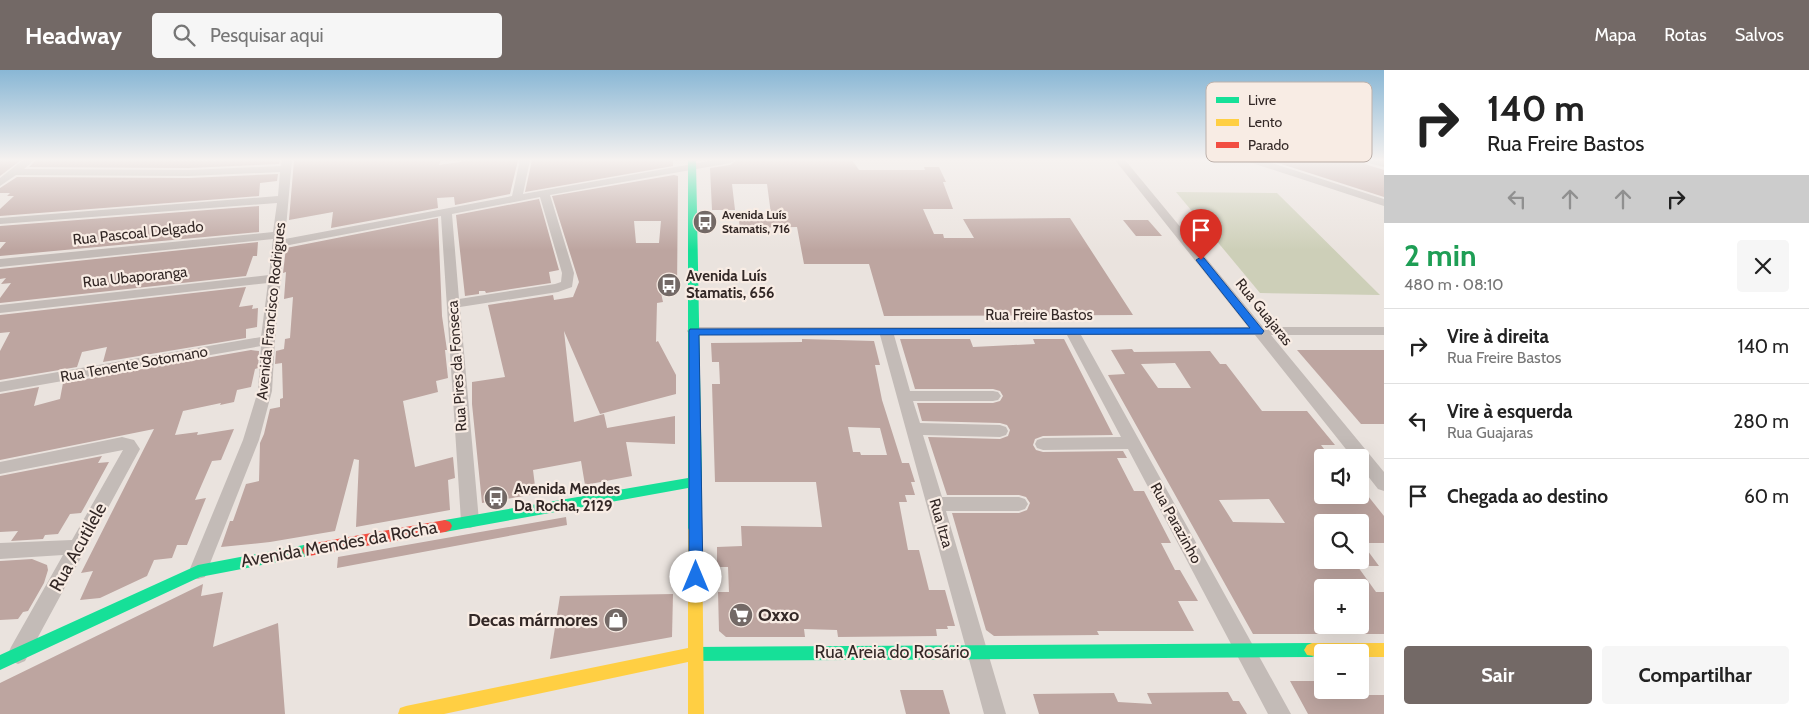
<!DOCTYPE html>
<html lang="pt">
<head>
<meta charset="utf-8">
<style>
  body { margin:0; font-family:Cabin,sans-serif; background:#f6f6f6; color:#222; height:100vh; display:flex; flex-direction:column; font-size:19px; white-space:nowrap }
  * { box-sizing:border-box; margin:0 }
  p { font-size:16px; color:#767676 }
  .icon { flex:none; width:28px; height:28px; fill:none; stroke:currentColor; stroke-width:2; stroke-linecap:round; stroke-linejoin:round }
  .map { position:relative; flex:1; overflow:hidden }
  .details { display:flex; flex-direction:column; background:#fff; width:425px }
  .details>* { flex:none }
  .top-card { background:#fff; color:#222; overflow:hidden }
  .tools { position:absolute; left:1314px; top:379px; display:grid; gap:10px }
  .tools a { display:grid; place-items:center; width:55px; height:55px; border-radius:5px; background:#fff; box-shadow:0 5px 20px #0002; font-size:25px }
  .pin { position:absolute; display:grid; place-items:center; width:42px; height:42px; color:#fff; margin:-51px -21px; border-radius:50% 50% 50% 0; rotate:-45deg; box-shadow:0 0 5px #0007 }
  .pin .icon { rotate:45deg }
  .me { position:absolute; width:55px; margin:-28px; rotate:0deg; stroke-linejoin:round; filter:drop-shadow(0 0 4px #0008) }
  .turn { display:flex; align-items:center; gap:18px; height:105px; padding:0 20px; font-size:22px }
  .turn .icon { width:65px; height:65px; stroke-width:2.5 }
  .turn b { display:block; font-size:35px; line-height:42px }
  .lanes { display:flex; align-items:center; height:48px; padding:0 20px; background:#0003; justify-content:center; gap:25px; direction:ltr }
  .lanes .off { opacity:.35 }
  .round { display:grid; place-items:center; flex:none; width:52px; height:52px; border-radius:5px; background:#f6f6f6 }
  .head { display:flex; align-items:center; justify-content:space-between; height:85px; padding:0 20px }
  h1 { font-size:30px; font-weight:700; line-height:38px; color:#1e9e55 }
  .action { display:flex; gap:10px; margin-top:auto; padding:10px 20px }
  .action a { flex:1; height:58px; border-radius:5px; background:#736966; color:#fff; font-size:20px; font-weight:700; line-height:58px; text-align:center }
  .action a+a { background:#f6f6f6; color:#222 }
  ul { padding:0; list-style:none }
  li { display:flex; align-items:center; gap:15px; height:75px; padding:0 20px; border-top:1px solid #e0e0e0 }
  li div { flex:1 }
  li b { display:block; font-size:19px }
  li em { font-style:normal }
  header { display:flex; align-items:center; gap:30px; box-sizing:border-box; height:70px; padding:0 25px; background:#736966; color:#fff }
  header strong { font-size:24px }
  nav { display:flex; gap:28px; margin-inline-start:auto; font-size:18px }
  .search { width:350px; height:45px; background:#f6f6f6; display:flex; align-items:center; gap:12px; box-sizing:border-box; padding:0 18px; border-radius:5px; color:#767676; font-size:19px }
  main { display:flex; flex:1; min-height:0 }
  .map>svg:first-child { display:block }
  .green { fill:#cdcfb8 }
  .building { fill:#bda5a0; fill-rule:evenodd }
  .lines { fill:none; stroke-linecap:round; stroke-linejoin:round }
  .street { fill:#c3bbb7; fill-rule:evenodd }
  .fast { fill:#16e098; fill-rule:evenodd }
  .slow { fill:#ffcf43; fill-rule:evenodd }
  .jam { fill:#f24e42; fill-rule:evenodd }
  .route { fill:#1a73e8; stroke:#114b97 }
  .labels { text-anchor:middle; stroke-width:4.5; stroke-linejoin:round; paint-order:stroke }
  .far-poi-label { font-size:12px; font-weight:bold; fill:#332826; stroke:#f8ece4; text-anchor:start }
  .street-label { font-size:15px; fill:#332826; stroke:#f8ece4 }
  .poi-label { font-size:15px; font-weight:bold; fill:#332826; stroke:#f8ece4; text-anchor:start }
  .near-street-label { font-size:18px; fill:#332826; stroke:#f8ece4 }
  .near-poi-label { font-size:18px; font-weight:bold; fill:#332826; stroke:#f8ece4; text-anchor:start }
  .key { fill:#f8ece4; stroke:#bdb1ab; stroke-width:1 }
  .key-label { font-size:14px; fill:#332826 }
</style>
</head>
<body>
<header>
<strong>Headway</strong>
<div class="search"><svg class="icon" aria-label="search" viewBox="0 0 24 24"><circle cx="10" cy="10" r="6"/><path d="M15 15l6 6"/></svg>Pesquisar aqui</div>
<nav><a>Mapa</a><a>Rotas</a><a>Salvos</a></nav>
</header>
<main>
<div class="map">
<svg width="1384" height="644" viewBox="0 0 1384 644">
  <rect width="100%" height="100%" fill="#eae3de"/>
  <path class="green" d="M1176,122L1277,123L1380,225L1260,223Z"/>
  <g class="building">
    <path d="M0,90H21L0,106Z"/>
    <path d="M36,90H175L173,91L280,90L279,94L189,98L29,97Z"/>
    <path d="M294,90H441L439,95L473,90H518L510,124L455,135L454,127L437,128L438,138L331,158L333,142L289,150Z"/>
    <path d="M532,90H673V96L525,122Z"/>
    <path d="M737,90H852L859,100H925L924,97H939L946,112H943L953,139H923L934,164H943L944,168H974L963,149L1070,148L1133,245L884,246L869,194H804L797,157L740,158L738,145L771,144L767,114H732L735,140H712L710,98L730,95Z"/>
    <path d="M1272,90H1352L1384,100V127L1272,91Z"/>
    <path d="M278,104L277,111L260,113L259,126L0,146V139L14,126H7L10,123H0V118L17,107L189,108Z"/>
    <path d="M674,105L678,106L677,223H661L663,232L657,233L656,272L658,271L676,305V324L600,344L564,261L574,352L604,344L607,358L675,346V374L626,372L632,406L585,415L581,391L533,400L536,424L482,433L472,334V312L505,307L488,235L553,225L554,230L573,227L579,212L552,126ZM634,151H661L659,173H636Z"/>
    <path d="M539,129L559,200L549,202L551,213L486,223L485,221H479V224L465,226L456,145Z"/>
    <path d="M259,136V162L0,186V179L6,172H0V156Z"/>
    <path d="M438,148L442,246L447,280H445L448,308L436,311L438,322L403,331L415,397L453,387L455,408L448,410L450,440L356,457L359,390L354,389L335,461L270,472L221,477L230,451H233L246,414L259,411L260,373L264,364L270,339L280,337V329L283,328L282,293L275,294L276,281L284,279L285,269L290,268L293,227L284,229L286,202L283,203L286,178Z"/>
    <path d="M1123,150H1148L1162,166H1136Z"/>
    <path d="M258,172L257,186H253L246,206L0,233V228L11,213L1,214L6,208L0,209V199Z"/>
    <path d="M246,217L239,237L253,235L252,239L258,238L257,257L246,259V268L103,292L107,277L82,282L77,297L0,310V281L10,262L0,263V245Z"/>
    <path d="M802,269L874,271L880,295H875L882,330L902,393H909L915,412H911L915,425H905L907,432H899L908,480H919L929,520H945L955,556H947L948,559H936L937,566L838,567L837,560L804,559L805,567H726L719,561L718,522H729L728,497H717V477L742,476L741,456L822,457L816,412H715L712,314H720L719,292H712L711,273L802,272ZM848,357L880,358L887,385H861L860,382H853Z"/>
    <path d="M900,269H970L973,277L1035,274L1033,269H1064L1113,365L1043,366L1035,369L1033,375L1036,380L1043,382L1123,381L1127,388H1117L1134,421H1144L1171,473H1161L1175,500H1180L1198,531H1178L1194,561H1097L1099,565L994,566L986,560L952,443H1019L1027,440L1030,433L1026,427L1019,425H947L928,367L1000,369L1008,366L1010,360L1007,355L1000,353L922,351L917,333H993L1000,331L1003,326L1000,321L993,319H915Z"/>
    <path d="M1132,279L1134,282L1210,281L1220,294H1226L1262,341H1307L1335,375H1321L1331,388H1322V425H1360V416L1384,446V473H1362L1379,496H1360V452H1322V490H1353L1376,522H1384V564H1353L1347,555H1360V518H1322V559H1320L1323,564H1253L1108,305L1125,304L1111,280ZM1175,293L1191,318H1158L1141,294ZM1269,429L1285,453L1233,452L1219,430Z"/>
    <path d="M251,280L259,281L258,298L255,299L251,317L237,320L234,332L220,335L221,333L183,341L175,365L198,362L197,365L234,359L221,390L212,391L195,430L206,428L187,475H177L172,488L154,490L147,506L100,528L80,530L93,501L81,503L154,359L0,390V324L39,317L34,336L60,329L63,313Z"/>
    <path d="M1297,280H1384V354H1361Z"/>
    <path d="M102,386L98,393L109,392L85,436L81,443L70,444L58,464L45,465L43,469L11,471L18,461L0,462V406Z"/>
    <path d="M566,447L567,455L337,498L338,487Z"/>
    <path d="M32,489L47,495L48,500L44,513L28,541L23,542L18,549L0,550V491Z"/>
    <path d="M203,514L201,526L223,522L213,577L278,553L285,644H0V613Z"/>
    <path d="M673,524L672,567L550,589L560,526Z"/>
    <path d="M1290,611H1322V620H1351L1354,625H1384V644H1308Z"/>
    <path d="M900,620H943L950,644H906Z"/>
    <path d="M1228,622L1233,631H1239L1247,644H1039L1033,624L1114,623L1118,632L1152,634L1147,623Z"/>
  </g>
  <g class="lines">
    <g class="street">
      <path d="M23,90H34L24,99L189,100L281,96L282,90H292L285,169L512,126L520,90H530L523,124L715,90H735L730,93L550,125L574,203L572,217L558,222L460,237L479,451L476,456L470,458L464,456L461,451L441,146L284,176L275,270L272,321L259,370L207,501L205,507L198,509L191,507L189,501L243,370L258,321L261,276L0,322V312L261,267L268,213L0,243V235L269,205L273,169L0,197V189L273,162L277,133L0,154V148L278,126L280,102L189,106L16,105L0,116V108ZM540,127L562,203L561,212L555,214L459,229L452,144Z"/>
      <path d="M1115,90H1125L1263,257H1384V265H1271L1384,402V421L1378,419L1360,396V388H1353L1255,265H1081L1291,644H1268L1128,379L1043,380L1037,378L1035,374L1037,370L1043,368L1121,367L1067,265H894L910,321H993L998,322L1001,326L998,330L993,331H913L920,353L1000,355L1006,357L1008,361L1006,365L1000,367L923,365L942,427H1019L1025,429L1028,434L1025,439L1019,441H946L1006,644H984L880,265H694L689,264L687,261L689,258L694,257H1248Z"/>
      <path d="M1248,90H1262L1384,129V136L1249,92Z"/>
      <path d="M1364,90L1384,91V97L1365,92Z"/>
      <path d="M122,367L134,370L140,379L25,591L18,594L11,591L8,584L11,577L63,485L0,489V473L72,470L123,380L0,404V392Z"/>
    </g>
    <g class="fast">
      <path d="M688,90H696L702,412V460L700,464L695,466L690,464L688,460V418L445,462L440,460L438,456L440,452L445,450L688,408Z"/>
      <path d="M309,474L314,476L316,480L314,484L309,486L200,507L0,600V585L198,495Z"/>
      <path d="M1312,573L1317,575L1320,580L1317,585L1312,587L693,591L688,589L685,584L688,579L693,577Z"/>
    </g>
    <g class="slow">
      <path d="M695,454L700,456L702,460L704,644H688V592L444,644H398L400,638L406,636L688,578V460L690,456Z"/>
      <path d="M1312,573H1384V587H1360V582H1322V587L1307,585L1304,580L1307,575Z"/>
    </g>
    <path class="jam" d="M445,450L450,452L452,456L450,460L445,462L309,486L304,484L302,480L304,476L309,474Z"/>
  </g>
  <linearGradient id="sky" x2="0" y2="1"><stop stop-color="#89b7d5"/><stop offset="0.5" stop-color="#f6f2f0"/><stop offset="1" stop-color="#f6f2f0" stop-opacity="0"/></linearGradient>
  <rect width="1384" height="180" fill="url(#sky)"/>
  <path class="route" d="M1201,187L1204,188L1262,259L1264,261L1262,264L699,265L703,507L701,512L696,514L691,512L689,507V261L690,259L1250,258L1196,190Z"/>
  <defs>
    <g id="bus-disc" transform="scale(1.25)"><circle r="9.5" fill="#736966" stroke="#f8ece4"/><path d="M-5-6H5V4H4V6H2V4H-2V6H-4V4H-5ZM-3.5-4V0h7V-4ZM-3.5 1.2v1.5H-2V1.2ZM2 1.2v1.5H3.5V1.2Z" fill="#fff"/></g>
    <g id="supermarket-disc" transform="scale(1.25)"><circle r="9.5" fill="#736966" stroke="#f8ece4"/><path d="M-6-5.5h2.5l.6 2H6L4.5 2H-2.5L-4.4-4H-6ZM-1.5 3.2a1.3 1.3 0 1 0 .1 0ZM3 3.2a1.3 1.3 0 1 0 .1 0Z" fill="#fff"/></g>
    <g id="shop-disc" transform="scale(1.25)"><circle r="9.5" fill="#736966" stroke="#f8ece4"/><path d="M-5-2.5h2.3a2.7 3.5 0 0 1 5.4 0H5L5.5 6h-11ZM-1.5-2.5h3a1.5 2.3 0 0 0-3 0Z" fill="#fff"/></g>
  </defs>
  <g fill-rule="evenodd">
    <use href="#bus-disc" x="705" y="152"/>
    <use href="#bus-disc" x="669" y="215"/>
    <use href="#bus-disc" x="496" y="428"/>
    <use href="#supermarket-disc" x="741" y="545"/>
    <use href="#shop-disc" x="616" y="550"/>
  </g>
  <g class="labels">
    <g class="far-poi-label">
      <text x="722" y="149">Avenida Luís<tspan x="722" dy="14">Stamatis, 716</tspan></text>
    </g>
    <g class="street-label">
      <text transform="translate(138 163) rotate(-6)" y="5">Rua Pascoal Delgado</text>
      <text transform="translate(135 207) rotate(-6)" y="5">Rua Ubaporanga</text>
      <text transform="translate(271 241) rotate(-84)" y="5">Avenida Francisco Rodrigues</text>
      <text transform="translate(1264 242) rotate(51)" y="5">Rua Guajaras</text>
      <text x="1039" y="250">Rua Freire Bastos</text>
      <text transform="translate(134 294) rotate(-10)" y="5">Rua Tenente Sotomano</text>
      <text transform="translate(457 296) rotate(-94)" y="5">Rua Pires da Fonseca</text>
      <text transform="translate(941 453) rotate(74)" y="5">Rua Itza</text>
      <text transform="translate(1176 453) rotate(61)" y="5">Rua Parazinho</text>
    </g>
    <g class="poi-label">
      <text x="686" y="211">Avenida Luís<tspan x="686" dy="17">Stamatis, 656</tspan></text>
      <text x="514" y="424">Avenida Mendes<tspan x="514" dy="17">Da Rocha, 2129</tspan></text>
    </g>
    <g class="near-street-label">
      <text transform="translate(339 474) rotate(-10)" y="6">Avenida Mendes da Rocha</text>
      <text transform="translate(78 477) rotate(-61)" y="6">Rua Acutilele</text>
      <text x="892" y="588">Rua Areia do Rosário</text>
    </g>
    <g class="near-poi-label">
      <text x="758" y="551">Oxxo</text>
      <text x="598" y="556" text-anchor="end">Decas mármores</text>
    </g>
  </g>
  <rect x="1206" y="12" width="166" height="80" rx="8" class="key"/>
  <rect x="1216" y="27" width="23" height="6" fill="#16e098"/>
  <rect x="1216" y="49" width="23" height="7" fill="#ffcf43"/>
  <rect x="1216" y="72" width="23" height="6" fill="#f24e42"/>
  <g class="key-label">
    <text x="1248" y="35">Livre</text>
    <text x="1248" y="57">Lento</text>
    <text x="1248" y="80">Parado</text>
  </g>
</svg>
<div class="tools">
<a><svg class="icon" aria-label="sound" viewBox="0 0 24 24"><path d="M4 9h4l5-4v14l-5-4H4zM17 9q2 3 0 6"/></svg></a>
<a><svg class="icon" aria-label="search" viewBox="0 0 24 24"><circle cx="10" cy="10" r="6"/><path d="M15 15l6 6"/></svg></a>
<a>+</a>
<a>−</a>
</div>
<div class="pin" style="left:1201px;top:190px;background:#d93025"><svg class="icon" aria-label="arrive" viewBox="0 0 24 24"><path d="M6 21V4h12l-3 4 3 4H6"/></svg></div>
<svg class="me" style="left:696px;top:507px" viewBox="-20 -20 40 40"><circle r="19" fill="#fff"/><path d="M0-13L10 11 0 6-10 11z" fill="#1a73e8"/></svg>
</div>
<section class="details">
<div class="top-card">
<div class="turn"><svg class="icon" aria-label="right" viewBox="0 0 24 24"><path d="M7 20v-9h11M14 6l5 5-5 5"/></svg><div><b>140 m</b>Rua Freire Bastos</div></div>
<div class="lanes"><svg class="icon off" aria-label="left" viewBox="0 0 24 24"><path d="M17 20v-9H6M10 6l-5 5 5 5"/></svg><svg class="icon off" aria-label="ahead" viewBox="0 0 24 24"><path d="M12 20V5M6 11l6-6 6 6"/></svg><svg class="icon off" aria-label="ahead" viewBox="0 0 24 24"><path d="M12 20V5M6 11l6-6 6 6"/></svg><svg class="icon" aria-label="right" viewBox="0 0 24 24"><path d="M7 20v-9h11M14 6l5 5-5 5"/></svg></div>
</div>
<div class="head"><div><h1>2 min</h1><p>480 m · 08:10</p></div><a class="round"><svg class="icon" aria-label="close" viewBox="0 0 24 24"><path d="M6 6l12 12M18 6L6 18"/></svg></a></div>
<ul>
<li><svg class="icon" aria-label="right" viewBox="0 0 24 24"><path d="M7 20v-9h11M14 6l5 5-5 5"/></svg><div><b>Vire à direita</b><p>Rua Freire Bastos</p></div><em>140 m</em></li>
<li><svg class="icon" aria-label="left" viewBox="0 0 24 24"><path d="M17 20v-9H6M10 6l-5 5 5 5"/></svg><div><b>Vire à esquerda</b><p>Rua Guajaras</p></div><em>280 m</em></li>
<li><svg class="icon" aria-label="arrive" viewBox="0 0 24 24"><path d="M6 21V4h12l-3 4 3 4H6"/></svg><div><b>Chegada ao destino</b></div><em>60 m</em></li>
</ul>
<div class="action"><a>Sair</a><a>Compartilhar</a></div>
</section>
</main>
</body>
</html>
